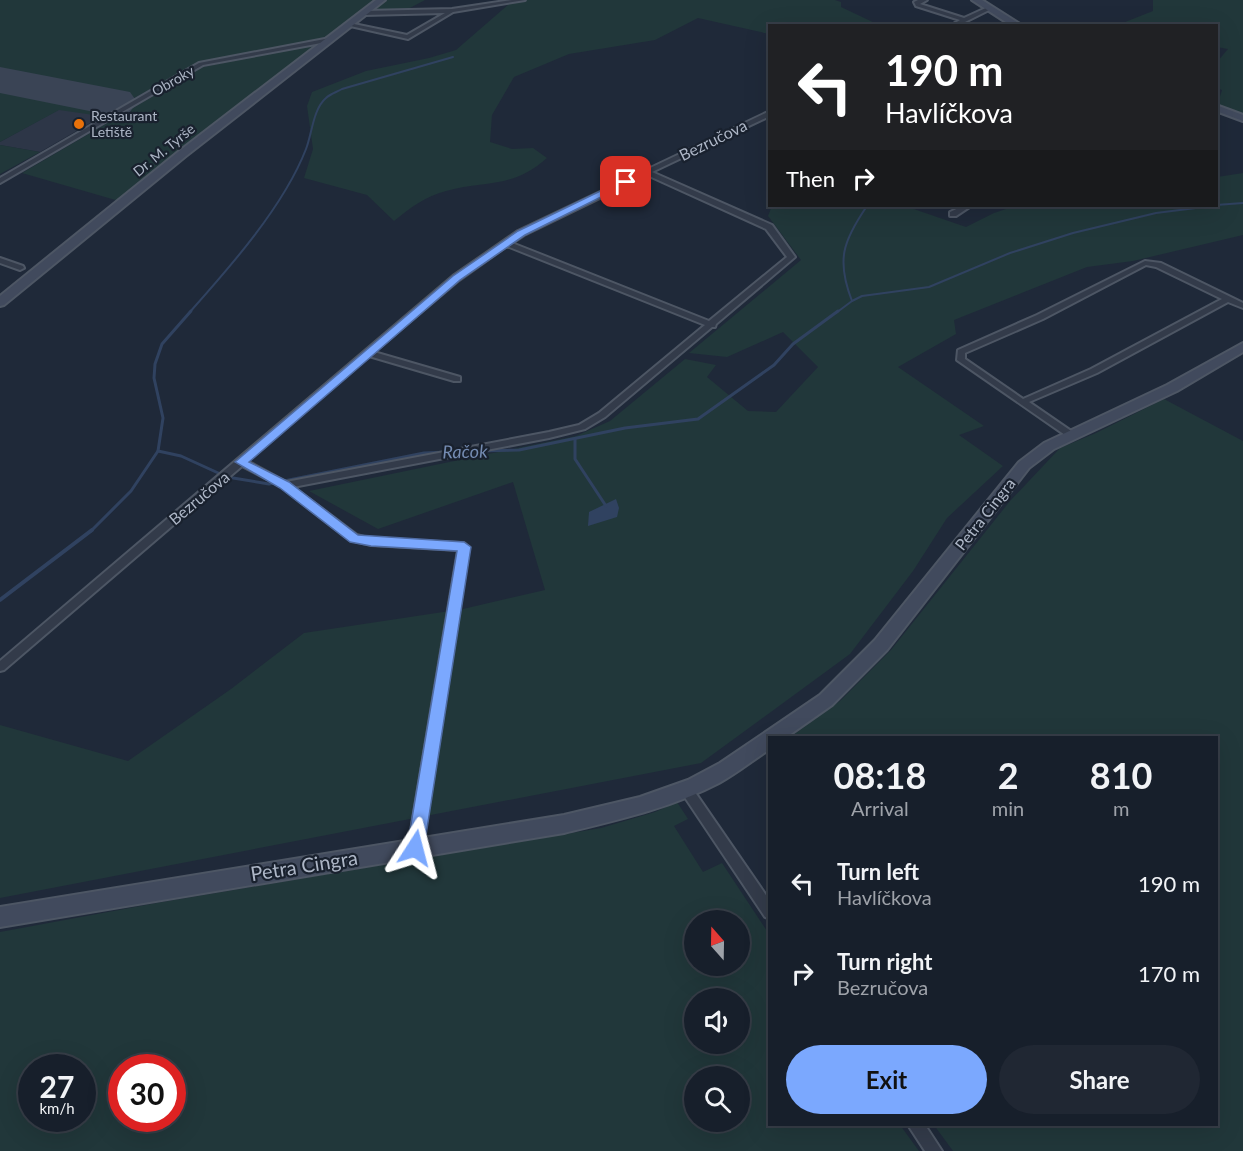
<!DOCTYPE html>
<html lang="en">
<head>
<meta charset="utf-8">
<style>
  body { margin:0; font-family:Lato,sans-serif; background:#202733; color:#f1f3f6; height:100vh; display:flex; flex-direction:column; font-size:22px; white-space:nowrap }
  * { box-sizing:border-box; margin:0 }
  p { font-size:20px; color:#9ea2a9 }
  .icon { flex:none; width:33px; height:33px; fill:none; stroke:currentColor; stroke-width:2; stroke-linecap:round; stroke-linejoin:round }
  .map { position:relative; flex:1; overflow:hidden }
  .side { position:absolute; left:768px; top:736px; width:450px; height:390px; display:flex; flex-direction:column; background:#171f2b; border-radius:0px; box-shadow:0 6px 24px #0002,0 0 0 2px #363d47 }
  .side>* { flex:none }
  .top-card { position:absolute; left:768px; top:24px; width:450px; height:183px; border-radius:0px; box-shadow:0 6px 24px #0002,0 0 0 2px #363d47; background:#202124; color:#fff; overflow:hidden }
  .needle { width:39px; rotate:340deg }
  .tools { position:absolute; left:684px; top:910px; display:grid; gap:12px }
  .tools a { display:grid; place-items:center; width:66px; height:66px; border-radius:50%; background:#171f2b; box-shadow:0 6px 24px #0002,0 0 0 2px #363d47; font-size:30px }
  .speed { position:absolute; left:18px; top:1054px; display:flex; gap:12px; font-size:30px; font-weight:700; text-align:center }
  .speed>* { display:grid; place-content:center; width:78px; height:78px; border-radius:50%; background:#171f2b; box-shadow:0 6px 24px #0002,0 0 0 2px #363d47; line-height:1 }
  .speed small { font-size:15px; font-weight:400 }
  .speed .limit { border:9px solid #d22; background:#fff; color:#111 }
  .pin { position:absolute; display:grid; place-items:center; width:51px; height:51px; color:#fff; margin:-26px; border-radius:12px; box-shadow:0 3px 9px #0006 }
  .me { position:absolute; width:66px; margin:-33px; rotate:9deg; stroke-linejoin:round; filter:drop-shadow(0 0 4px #0008) }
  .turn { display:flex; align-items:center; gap:21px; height:126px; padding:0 18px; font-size:27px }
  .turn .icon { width:78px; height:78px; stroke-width:2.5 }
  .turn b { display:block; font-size:42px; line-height:51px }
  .then { display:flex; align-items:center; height:57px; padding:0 18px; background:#0003; gap:12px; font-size:22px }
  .eta { display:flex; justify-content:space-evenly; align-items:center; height:102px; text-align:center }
  .eta b { font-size:36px; font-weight:700; line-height:42px }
  .cta { display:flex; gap:12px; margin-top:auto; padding:12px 18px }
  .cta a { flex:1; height:69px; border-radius:36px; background:#7ba8fe; color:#111; font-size:24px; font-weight:700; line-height:69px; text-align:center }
  .cta a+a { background:#202733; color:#f1f3f6 }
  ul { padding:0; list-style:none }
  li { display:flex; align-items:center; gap:18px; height:90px; padding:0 18px }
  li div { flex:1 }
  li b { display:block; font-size:22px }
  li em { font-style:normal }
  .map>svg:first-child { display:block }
  .airport { fill:#2d3647 }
  .green { fill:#21373a; fill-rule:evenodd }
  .water { fill:#304260 }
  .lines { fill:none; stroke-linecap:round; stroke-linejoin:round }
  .stream-far2 { stroke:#304260; stroke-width:2 }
  .stream-far1 { stroke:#304260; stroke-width:3 }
  .stream { stroke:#304260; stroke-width:4 }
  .runway { fill:#3a4455; fill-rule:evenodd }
  .street-casing { stroke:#4d5664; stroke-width:4 }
  .secondary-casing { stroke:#4d5664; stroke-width:4 }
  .street { fill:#333b4a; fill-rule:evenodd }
  .secondary { fill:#414a5d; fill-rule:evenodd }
  .route { fill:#7ba8fe; stroke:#506da5; stroke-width:1.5 }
  .food-dot { fill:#e8710a; stroke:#19212e; stroke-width:2 }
  .labels { text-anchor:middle; stroke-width:4.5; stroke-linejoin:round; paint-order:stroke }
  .far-street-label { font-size:14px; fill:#adb6c6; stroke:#19212e }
  .far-poi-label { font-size:14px; fill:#adb6c6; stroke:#19212e; text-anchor:start }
  .street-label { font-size:16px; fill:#adb6c6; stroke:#19212e }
  .water-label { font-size:18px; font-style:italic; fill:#748bb1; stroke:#19212e }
  .near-street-label { font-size:20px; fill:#adb6c6; stroke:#19212e }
</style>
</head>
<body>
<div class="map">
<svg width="1243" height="1151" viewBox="0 0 1243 1151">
  <rect width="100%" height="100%" fill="#1f2939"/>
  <path class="airport" d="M0,63L144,92L40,152L0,145V142L58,110Z"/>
  <g class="green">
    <path d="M0,0H425L406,10L363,12L328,38L197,64L101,116L59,110L0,142Z"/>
    <path d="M523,0H835L841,2V7L877,24L770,26L769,34L698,18L655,40L569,54L514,77L492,115L490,142L512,149L533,148L547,158C512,189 486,180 446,191C426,196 410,208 394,221L367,195L304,178L313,149L307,106L312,92L366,71L429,58L456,50L509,4Z"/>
    <path d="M1153,0H1243V115L1217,106L1222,90L1217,88V62L1228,49L1217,47L1216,26H1115L1153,11Z"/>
    <path d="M320,44L119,201L22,173L203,67Z"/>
    <path d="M0,145L40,152L0,174Z"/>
    <path d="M1243,173V235L1133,261L1087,267L954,320L956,334L898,367L984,426L959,435L1003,466L947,518L913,571L850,654L701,763L0,898V725L128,761L231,689L304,633L463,609L545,590L513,482L378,529L309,491L576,436L610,421L685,359L716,365L707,377L748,411L776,412L818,367L783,332L727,357L689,353L801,260L768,216L772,206H905L966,227L994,213L1015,206H1216L1217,177Z"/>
    <path d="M1164,399L1243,441V1151H953L934,1125H1216V738H789L840,701L891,650L1010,501L1060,448L1096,433Z"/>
    <path d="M677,802L688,819L674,826L703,872L722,863L769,934L770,1125H900L919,1151H0V932L162,902L601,828L655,812ZM694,921H740V966H694ZM694,999H740V1044H694ZM32,1068H82V1119H32ZM122,1068H172V1119H122ZM694,1077H740V1122H694Z"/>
  </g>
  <path class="water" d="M616,499L619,508L617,517L588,526L589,512Z"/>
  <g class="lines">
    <g class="stream-far2">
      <path d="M1216,205L1243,203"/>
      <path d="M852,301L862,296L929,287L1010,253L1073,233L1156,213L1212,206"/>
      <path d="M189,313C230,267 284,206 306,149C312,134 313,109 326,98C330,94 337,92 342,89L453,57"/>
      <path d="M836,313L852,301C836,260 843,241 867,206"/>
    </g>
    <g class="stream-far1">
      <path d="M575,439V459L606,506"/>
      <path d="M158,451L163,418L154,378L155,364L162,344L191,311"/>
      <path d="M476,451L519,450L625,428L698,419L774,365L793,344L838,311"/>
      <path d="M91,531L131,491L158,451L181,456L227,477L269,484L424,453L447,452"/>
    </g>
    <path class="stream" d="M0,600L92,530"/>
    <path class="runway" d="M0,67L130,92L137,102L130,112L114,116L0,93Z"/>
    <g class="street-casing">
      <g id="street">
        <path d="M512,0H525L453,12L408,39L346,25L349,23L407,35L445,13L364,15L361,13L364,11L452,9Z"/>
        <path d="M918,0H927L920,4L964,18L988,7L993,8L957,26H950L960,20L916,6L914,2Z"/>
        <path d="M330,38L332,39V41L203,65L0,183V178L199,63Z"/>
        <path d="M770,111V116L652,172L772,225L795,257L716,324L715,327H712L605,417L585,429L549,438L293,487L357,535L371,539L464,543L469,547L420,852L415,854L410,852L408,848L458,550L371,545L350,540L282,487L242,466L4,670L0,671V661L453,276L518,231ZM647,175L766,229L787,257L709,321L512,243L524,235ZM507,246L705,325L599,413L579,425L549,432L286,482L247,461L369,356L454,381H460V377L374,352L459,280Z"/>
        <path d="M963,206H971L956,216H950V212Z"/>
        <path d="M0,258L23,266L24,268L20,270L0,263Z"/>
        <path d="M1145,261L1161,263L1243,303V308L1228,302L1097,373L1029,402L1074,433L1076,435L1074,437H1068L957,360L958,350L1037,315ZM1146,265L1156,267L1222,299L1091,369L1023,399L965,359V353L1043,319Z"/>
        <path d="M686,784L690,785L770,901V919L765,917L682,793L680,789L682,785Z"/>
        <path d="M908,1125H925L942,1151H925Z"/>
      </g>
    </g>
    <g class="secondary-casing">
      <g id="secondary">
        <path d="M376,0H385L186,156L4,305L0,306V296L178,152Z"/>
        <path d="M972,0H982L1023,26H1012Z"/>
        <path d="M1216,105L1243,115V121L1216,111Z"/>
        <path d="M1243,343V352L1177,391L1054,449L1029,468L887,650L832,705L785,738H770V749C753,760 737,773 719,783C671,808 617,820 564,833L0,927V907L564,815L640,797L688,780L720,763L820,695L875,640L1019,462L1044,443L1167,385Z"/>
      </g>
    </g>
    <use href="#street" class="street"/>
    <use href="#secondary" class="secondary"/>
  </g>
  <path class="route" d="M623,180L631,182L525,235L460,280L249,462L289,482L358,535L464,542L471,547L424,848L421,853L415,855L409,853L407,848L457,551L371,546L350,542L280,488L235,462L453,276L518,231Z"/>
  <circle class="food-dot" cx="79" cy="124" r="6"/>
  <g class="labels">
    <g class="far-street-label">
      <text transform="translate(173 81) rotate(-30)" y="5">Obroky</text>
      <text transform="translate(164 150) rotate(-39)" y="5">Dr. M. Tyrše</text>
    </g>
    <g class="far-poi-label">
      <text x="91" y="121">Restaurant<tspan x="91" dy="16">Letiště</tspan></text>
    </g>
    <g class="street-label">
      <text transform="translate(713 140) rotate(-26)" y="6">Bezručova</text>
      <text transform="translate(199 498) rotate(-40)" y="6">Bezručova</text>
      <text transform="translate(985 514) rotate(-52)" y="6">Petra Cingra</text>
    </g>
    <g class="water-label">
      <text transform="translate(465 452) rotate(-1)" y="6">Račok</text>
    </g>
    <g class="near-street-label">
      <text transform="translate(304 866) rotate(-9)" y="7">Petra Cingra</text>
    </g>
  </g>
</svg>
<div class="tools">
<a><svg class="needle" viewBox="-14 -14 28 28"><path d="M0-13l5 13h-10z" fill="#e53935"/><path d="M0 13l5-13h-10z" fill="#9ea2a9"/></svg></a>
<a><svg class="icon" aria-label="sound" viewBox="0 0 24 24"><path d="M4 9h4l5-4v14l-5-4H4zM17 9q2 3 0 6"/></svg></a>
<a><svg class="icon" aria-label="search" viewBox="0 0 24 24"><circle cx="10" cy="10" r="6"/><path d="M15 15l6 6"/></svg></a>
</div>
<div class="speed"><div>27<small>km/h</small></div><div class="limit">30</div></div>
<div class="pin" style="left:626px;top:182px;background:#d93025"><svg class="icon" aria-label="arrive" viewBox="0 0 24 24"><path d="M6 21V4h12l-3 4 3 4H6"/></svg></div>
<svg class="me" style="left:415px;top:848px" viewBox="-20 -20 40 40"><path d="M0-17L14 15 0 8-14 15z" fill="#7ba8fe" stroke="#fff" stroke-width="4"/></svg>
<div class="top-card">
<div class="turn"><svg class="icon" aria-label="left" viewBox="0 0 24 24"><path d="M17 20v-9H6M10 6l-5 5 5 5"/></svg><div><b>190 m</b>Havlíčkova</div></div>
<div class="then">Then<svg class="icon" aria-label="right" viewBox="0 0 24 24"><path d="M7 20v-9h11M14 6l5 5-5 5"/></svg></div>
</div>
<section class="side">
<div class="eta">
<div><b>08:18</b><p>Arrival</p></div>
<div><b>2</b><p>min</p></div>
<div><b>810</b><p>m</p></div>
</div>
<ul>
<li><svg class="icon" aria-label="left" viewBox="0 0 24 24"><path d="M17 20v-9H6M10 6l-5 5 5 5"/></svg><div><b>Turn left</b><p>Havlíčkova</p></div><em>190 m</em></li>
<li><svg class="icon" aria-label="right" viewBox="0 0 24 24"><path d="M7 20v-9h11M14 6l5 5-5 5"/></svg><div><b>Turn right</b><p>Bezručova</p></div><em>170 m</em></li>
</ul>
<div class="cta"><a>Exit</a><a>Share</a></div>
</section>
</div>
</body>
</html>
